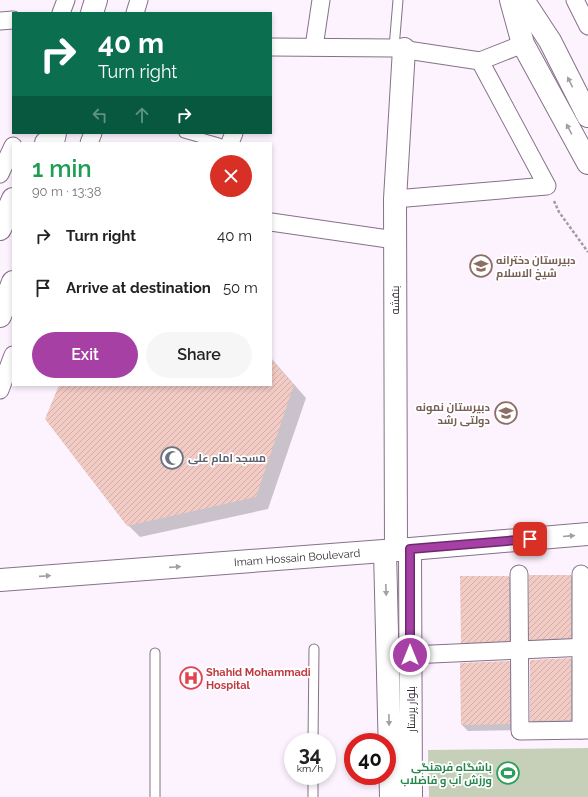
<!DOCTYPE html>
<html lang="en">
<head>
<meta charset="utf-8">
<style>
  body { margin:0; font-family:Raleway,Cairo,sans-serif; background:#f6f6f6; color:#222; height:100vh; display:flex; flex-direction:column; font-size:15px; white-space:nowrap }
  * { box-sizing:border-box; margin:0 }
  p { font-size:13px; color:#767676 }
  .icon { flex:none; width:22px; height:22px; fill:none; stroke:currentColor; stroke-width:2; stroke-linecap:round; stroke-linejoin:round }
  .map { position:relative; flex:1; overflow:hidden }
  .details { position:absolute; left:12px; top:142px; width:260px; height:244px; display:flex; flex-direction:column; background:#fff; border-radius:0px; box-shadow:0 2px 6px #0003 }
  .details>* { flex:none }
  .banner { position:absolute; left:12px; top:12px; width:260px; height:122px; border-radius:0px; box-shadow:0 2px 6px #0003; background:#0b6e4f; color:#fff; overflow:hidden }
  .speed { position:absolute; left:284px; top:733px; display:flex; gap:8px; font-size:20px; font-weight:700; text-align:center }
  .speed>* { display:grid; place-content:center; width:52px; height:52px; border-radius:50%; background:#fff; box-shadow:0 2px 6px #0003; line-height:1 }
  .speed small { font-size:10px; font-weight:400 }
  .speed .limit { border:6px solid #d22; background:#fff; color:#111 }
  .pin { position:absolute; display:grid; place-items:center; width:34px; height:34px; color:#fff; margin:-17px; border-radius:8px; box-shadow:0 2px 6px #0006 }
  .me { position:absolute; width:44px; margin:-22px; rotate:0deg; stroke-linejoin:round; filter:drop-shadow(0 0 3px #0008) }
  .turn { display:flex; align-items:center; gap:14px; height:84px; padding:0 20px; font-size:18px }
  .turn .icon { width:52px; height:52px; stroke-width:2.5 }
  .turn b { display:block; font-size:28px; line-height:34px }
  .lanes { display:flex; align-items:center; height:38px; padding:0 20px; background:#0003; justify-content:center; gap:20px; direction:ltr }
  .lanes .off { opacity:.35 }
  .round { display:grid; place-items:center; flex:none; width:42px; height:42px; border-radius:21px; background:#f6f6f6 }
  .summary { display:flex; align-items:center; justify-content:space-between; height:68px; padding:0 20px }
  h1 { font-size:24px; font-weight:600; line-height:30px; color:#1e9e55 }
  .button { display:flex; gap:8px; margin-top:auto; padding:8px 20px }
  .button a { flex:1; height:46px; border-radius:24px; background:#a640a5; color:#fff; font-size:16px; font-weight:600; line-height:46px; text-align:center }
  .button a+a { background:#f6f6f6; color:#222 }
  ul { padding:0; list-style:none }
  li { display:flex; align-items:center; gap:12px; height:52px; padding:0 20px }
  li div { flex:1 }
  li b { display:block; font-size:15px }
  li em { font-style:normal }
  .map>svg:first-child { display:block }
  .park { fill:#c6d0b9 }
  .shadow { fill:#0003 }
  .building { fill:url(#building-hatch) }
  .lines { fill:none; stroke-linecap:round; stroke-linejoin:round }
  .service-casing { stroke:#867189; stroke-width:11 }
  .minor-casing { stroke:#867189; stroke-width:19 }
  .tertiary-casing { stroke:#867189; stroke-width:24 }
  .primary-casing { stroke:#867189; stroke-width:24 }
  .path { stroke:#a39aa5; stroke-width:2.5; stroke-dasharray:3 2; stroke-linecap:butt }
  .service { stroke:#fff; stroke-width:9 }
  .minor { stroke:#fff; stroke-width:17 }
  .tertiary { stroke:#fff; stroke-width:22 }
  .primary { stroke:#fff; stroke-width:22 }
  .oneway { fill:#a39fa4 }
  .route-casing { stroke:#6c2a6b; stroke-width:10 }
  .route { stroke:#a640a5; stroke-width:7 }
  .labels { text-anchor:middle; stroke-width:3.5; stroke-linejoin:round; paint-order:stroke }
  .education-label { font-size:11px; font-weight:bold; fill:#785e54; stroke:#fff; text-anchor:start }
  .street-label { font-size:11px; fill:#332a35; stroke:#fff }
  .worship-label { font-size:11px; font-weight:bold; fill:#5b616d; stroke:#fff; text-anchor:start }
  .health-label { font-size:11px; font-weight:bold; fill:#be3a42; stroke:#fff; text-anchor:start }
  .leisure-label { font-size:11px; font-weight:bold; fill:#27864d; stroke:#fff; text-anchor:end }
</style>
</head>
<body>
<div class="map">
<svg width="588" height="797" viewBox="0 0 588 797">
  <defs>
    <pattern id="building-hatch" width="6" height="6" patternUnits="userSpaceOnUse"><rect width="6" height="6" fill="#f1cbc4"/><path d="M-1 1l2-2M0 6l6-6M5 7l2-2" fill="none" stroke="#cfaea9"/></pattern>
  </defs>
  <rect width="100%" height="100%" fill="#fcf3fe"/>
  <path class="park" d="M588,748V797H429L428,750Z"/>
  <g class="shadow">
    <path d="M271,358L306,398L268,509L140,537L128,525L60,385H271Z"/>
    <path d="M571,576L577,582V644L537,645L530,639Z"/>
    <path d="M509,577L515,583V646L469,648L462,642Z"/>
    <path d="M571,659L577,665V726L537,727L531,720Z"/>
    <path d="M509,662L515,668L516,730L468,731L462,725Z"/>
  </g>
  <g class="building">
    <path d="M271,359L294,385L256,497L127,526L45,419L59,385H271Z"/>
    <path d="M529,575H571V638L529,640Z"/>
    <path d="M460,576H509V641L461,643Z"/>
    <path d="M571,658V720L530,721V660Z"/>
    <path d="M510,661V724L461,725L460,663Z"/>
  </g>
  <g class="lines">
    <g class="service-casing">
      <g id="service">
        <path d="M394,48L398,0"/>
        <path d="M184,133L219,143"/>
        <path d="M155,653V797"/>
        <path d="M313,742L314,649"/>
        <path d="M313,797V776"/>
      </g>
    </g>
    <g class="minor-casing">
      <g id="minor">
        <path d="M575,0L588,26"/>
        <path d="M61,13L66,0"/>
        <path d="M135,13L139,0"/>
        <path d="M0,21L13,20"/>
        <path d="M271,47L394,48L480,61L523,44"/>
        <path d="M314,47L321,0"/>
        <path d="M89,143L93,133"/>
        <path d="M230,143L234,133"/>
        <path d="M0,174L13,146"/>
        <path d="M395,199L547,186L480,61"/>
        <path d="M271,222L395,240"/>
        <path d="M0,390L13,355"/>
        <path d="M519,574L520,731L588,730"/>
        <path d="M581,574V730"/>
        <path d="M410,655L588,647"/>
      </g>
    </g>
    <g class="tertiary-casing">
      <g id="tertiary">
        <path d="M410,549L411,797"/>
        <path d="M396,550L395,199L404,49"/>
        <path d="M385,551L391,797"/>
      </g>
    </g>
    <g class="primary-casing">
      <g id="primary">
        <path d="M511,0L523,44L588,163"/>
        <path d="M523,0L550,41L588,116"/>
        <path d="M92,13L96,0"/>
        <path d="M46,143L54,138L55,133"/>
        <path d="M0,229L13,199"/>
        <path d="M0,316L13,282"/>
        <path id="s1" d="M0,580L410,549L588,534"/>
      </g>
    </g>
    <path class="path" d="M554,201L559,212L588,252"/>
    <use href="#service" class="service"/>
    <use href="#minor" class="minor"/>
    <use href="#tertiary" class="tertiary"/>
    <use href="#primary" class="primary"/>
  </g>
  <defs><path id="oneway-solid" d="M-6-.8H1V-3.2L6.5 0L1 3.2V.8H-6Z"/></defs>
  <g class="oneway">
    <use href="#oneway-solid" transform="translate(570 82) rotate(-116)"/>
    <use href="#oneway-solid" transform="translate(569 129) rotate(-118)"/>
    <use href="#oneway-solid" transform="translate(569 536) rotate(-5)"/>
    <use href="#oneway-solid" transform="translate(175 567) rotate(-4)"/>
    <use href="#oneway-solid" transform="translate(45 576) rotate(-4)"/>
    <use href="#oneway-solid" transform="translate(386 590) rotate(88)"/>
    <use href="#oneway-solid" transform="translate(389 720) rotate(89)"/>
  </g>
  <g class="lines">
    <g class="route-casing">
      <path id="route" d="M410,655V549L530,539"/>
    </g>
    <use href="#route" class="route"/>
  </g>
  <defs>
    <g id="school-ring" transform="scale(1.15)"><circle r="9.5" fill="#fff" stroke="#8d6e63" stroke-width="1.5"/><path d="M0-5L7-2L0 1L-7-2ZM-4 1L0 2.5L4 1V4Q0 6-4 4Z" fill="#8d6e63"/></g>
    <g id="mosque-ring" transform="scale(1.15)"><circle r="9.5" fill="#fff" stroke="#6b7280" stroke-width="1.5"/><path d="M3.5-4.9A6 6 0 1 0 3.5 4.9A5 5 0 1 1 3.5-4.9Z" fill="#6b7280"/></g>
    <g id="hospital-ring" transform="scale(1.15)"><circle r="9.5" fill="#fff" stroke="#e0444e" stroke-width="1.5"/><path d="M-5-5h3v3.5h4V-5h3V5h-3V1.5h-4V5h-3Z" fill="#e0444e"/></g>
    <g id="stadium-ring" transform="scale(1.15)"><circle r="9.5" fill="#fff" stroke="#2e9e5b" stroke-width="1.5"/><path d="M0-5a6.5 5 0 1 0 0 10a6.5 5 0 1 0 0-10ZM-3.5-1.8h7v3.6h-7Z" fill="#2e9e5b"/></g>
  </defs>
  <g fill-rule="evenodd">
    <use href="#school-ring" x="481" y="266"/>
    <use href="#school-ring" x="506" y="413"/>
    <use href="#mosque-ring" x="172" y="458"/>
    <use href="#hospital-ring" x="191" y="678"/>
    <use href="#stadium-ring" x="508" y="773"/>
  </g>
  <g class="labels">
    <g class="education-label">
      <text x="496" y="264">دبیرستان دخترانه<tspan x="496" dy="13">شیخ الاسلام</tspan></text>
      <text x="490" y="411" text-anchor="end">دبیرستان نمونه<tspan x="490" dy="13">دولتی رشد</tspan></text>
    </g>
    <g class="street-label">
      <text transform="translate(395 300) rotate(-90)" y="4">بنفشه</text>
      <text dy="4" stroke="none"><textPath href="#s1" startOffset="298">Imam Hossain Boulevard</textPath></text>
      <text transform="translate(411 709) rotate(-90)" y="4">بلوار پرستار</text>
    </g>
    <g class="worship-label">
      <text x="188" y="462">مسجد امام علی</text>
    </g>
    <g class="health-label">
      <text x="206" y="676">Shahid Mohammadi<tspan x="206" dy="13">Hospital</tspan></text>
    </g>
    <g class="leisure-label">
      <text x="492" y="771">باشگاه فرهنگی<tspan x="492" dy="13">ورزش آب و فاضلاب</tspan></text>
    </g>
  </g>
</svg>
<div class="speed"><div>34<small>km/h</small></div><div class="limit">40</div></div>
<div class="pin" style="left:530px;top:539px;background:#d93025"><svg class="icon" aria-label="arrive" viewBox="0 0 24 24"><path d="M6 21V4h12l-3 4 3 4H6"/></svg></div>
<svg class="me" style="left:410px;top:655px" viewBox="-20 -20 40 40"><circle r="17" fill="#a640a5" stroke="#fff" stroke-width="3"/><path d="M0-11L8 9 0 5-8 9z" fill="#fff"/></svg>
<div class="banner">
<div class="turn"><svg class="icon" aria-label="right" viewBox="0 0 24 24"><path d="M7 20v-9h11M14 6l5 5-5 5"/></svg><div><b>40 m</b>Turn right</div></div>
<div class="lanes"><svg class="icon off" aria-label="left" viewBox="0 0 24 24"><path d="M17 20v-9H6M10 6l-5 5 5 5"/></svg><svg class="icon off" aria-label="ahead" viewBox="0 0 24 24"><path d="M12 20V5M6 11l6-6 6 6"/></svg><svg class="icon" aria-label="right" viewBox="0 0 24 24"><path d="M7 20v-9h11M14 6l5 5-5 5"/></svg></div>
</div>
<section class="details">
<div class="summary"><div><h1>1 min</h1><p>90 m · 13:38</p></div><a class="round" style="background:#d93025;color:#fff"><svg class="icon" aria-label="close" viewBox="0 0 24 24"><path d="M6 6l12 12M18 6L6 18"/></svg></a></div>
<ul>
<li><svg class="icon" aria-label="right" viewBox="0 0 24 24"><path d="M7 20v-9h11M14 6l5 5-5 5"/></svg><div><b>Turn right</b></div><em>40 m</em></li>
<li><svg class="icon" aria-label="arrive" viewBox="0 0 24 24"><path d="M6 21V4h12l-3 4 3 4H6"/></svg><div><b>Arrive at destination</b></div><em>50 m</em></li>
</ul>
<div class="button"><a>Exit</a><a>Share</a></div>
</section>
</div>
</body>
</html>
